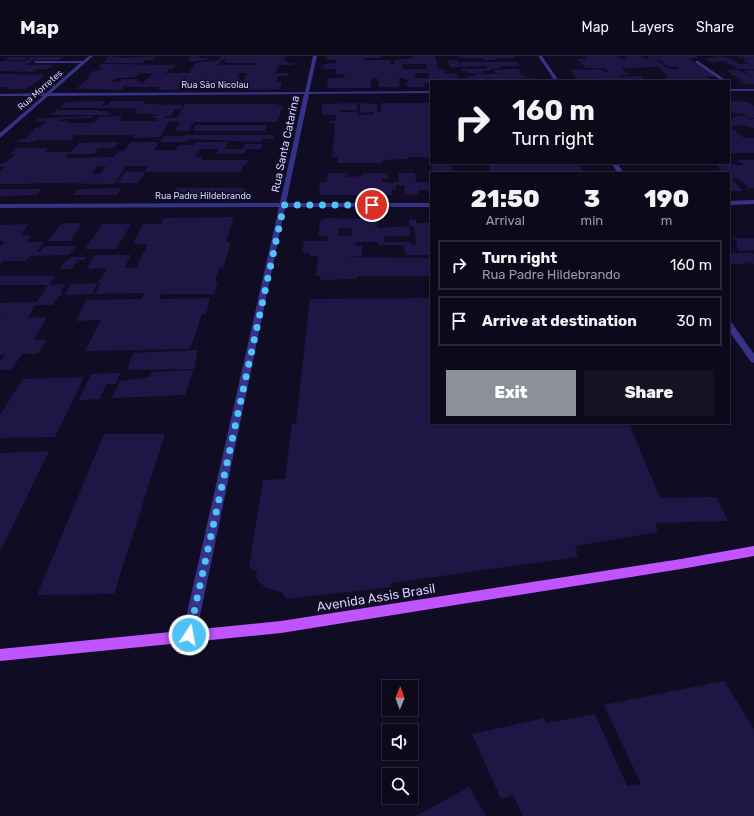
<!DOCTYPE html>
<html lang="en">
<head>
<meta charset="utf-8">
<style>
  body { margin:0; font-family:Rubik,sans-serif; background:#151224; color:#f1f3f6; height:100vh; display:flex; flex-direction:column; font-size:15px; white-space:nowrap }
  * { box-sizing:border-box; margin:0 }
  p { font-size:13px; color:#9a9aa3 }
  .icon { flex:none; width:22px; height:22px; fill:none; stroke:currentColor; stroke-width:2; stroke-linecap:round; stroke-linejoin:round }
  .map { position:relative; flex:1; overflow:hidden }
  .sheet { position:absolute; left:430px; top:116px; width:300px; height:252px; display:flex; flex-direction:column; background:#0c091b; border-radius:0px; box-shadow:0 1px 3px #0004,0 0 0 1px #2c2a3a }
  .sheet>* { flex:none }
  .banner { position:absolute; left:430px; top:24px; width:300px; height:84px; border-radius:0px; box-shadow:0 1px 3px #0004,0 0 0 1px #2c2a3a; background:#0c091b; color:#f1f3f6; overflow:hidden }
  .needle { width:26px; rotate:1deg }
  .controls { position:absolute; left:382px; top:624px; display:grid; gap:8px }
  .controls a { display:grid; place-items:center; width:36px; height:36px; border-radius:0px; background:#0c091b; box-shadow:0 1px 3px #0004,0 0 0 1px #2c2a3a; font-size:20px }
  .pin { position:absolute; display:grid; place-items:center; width:34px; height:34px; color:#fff; margin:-17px; border:2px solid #fff; border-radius:50%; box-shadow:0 1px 4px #0007 }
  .me { position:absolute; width:44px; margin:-22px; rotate:12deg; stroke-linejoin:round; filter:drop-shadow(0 0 3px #0008) }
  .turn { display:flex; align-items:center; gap:14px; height:84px; padding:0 16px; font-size:18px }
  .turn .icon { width:52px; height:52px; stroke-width:2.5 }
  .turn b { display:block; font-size:28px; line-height:34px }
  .eta { display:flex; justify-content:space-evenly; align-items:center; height:68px; text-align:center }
  .eta b { font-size:24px; font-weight:800; line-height:28px }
  .button { display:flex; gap:8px; margin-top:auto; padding:8px 16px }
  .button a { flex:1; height:46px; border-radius:0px; background:#8c9099; color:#fff; font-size:16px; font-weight:800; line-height:46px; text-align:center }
  .button a+a { background:#151224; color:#f1f3f6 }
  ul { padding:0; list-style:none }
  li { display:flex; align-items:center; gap:12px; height:50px; margin:0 8px 6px; padding:0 8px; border:2px solid #2c2a3a; border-radius:0px }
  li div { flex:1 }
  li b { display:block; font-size:15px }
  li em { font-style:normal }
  header { display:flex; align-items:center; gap:24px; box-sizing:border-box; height:56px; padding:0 20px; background:#0c091b; border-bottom:1px solid #2c2a3a }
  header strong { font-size:19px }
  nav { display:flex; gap:22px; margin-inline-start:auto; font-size:14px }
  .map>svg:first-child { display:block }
  .building { fill:#201646; fill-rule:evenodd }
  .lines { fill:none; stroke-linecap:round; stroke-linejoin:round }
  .minor { fill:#353287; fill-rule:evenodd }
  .major { fill:#c055ff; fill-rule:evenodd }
  .route { stroke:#4fc3f7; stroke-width:7; stroke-dasharray:0 12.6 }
  .labels { text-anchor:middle; stroke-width:3; stroke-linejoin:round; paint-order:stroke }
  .far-street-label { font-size:9px; fill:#d4ceff; stroke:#100c24 }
  .street-label { font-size:11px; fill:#d4ceff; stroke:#100c24 }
  .near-street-label { font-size:13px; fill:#d4ceff; stroke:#100c24 }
</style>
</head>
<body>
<header>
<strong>Map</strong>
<nav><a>Map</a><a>Layers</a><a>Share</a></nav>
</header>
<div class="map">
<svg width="754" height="760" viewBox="0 0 754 760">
  <rect width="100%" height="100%" fill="#100c24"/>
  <g class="building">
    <path d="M109,0L124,2L156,0L153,4H145L143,7H104Z"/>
    <path d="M191,0H200L199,2H207L206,4L189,6L190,4H187Z"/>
    <path d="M221,0H286L284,5H288L287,7H294L293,9H279L275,17H288L287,20H278L276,26H282L280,33L240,34L247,17H239L237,21H240L235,31H223V33L193,32L196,27H182L187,19H186L177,31H179L177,34H158L160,31H129L131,30H124L121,34L76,33L88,23H86L93,15H98L103,11H99L101,8L176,9L172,13H167L168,14L167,16L163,17H189L196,7L218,4ZM220,4H226L225,7H255V9H218ZM139,17H154L143,27H138L140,25H135L138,23H122L120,26H112L115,23H108L135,21Z"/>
    <path d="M327,0H381V2H364V4H390V8H394V4L413,2V0H435L438,13H444L445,17L457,18L460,25H431V27H424L425,31H407L406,26H408V24H406L405,22H399L400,29H399V31H379L377,22H371V32H327L328,22H344L345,18H335L337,13H323L324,8L336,7V4H326ZM402,8H426L427,13H403ZM414,17H428L430,22H415Z"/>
    <path d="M459,0H514L515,2H496L497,4H483L482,2H459Z"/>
    <path d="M585,0H618L621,3H628L625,0H641L645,3H650L647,0H695L698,2H688L715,20H706L711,25H696L690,22L693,25H667L664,22H669L658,11L621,12L629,19H618L620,21L640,20L646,25H579L570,14L602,13L606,17H610L604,12H586L577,3H588ZM656,4H660L668,11L676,10L679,13H669Z"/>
    <path d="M715,0L730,2L739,8H749L742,3H752L740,2L736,0H754V13H738L724,5L710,6L705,2H719Z"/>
    <path d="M9,1H28L24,4H4Z"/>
    <path d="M31,1H63L59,4H33L26,9H53L48,13H37L33,16L0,15V5H25Z"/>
    <path d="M448,4H458L461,11H450Z"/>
    <path d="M461,6H517L520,10H500L501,13H490L491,15H482V17H469L468,15H461V13H487L486,10L462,11Z"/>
    <path d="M503,13H518L520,14L521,19H524L526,22H535L537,25H527L525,22L517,23L518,25H492L491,22H486L487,25H462L461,22H469L468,20H475L474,18H509L495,17L493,14H504Z"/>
    <path d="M726,14H738L744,17H748L744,14H754V28H744L738,25H743Z"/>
    <path d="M0,18H20L19,19L44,18L40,22H43L26,33H6L9,31H0Z"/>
    <path d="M101,45L105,46L101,50H106L111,45H145L143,48L183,49L180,53H175L171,60H166L165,62H175L179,59L185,48H275L283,50L277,66H194L188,75L175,74L180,65L169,66L160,81L133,82L134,79H75L71,84H36L33,86H16L20,83H25L35,72H39L46,65H35L39,62L94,60L91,62L62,63L59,65H68L66,67H93L100,61L123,60L118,65H157L158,62H152L154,60L160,59L134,57L138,52H60L66,46Z"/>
    <path d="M729,45L748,46L754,50V62H748L744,58L734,57L729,52Z"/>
    <path d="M357,47V54H340V56H357V59L374,58V56L360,57V47L377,48L378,56H381V47H431V101H408V103L383,104V106L380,107H337L338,101H332L335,71L334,67H330V65H335L336,59H322V48Z"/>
    <path d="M56,54H98L97,55H107L106,57H112L110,59H51Z"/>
    <path d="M735,60H745L749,63H754V72L742,69L730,71L744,82H754V97H729V63L736,67L730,62L737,61Z"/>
    <path d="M196,69H267L265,75H192Z"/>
    <path d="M184,79H274L273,83H262L261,86L188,83L187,86H160L164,80H183Z"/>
    <path d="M119,86L114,92H98L94,98H69L79,87Z"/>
    <path d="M131,86H159L154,94H176L179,89H195L196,86H228L224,93H243L245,88H263L261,93H246L244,97L217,98L219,93H199L195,101H203L201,104H248L246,109L243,110L240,116H145L138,127H117L125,116H144L148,110H126L114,128L41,127L32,128L33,127H30L29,128H0V115L5,111L0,110V108L5,107L16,98H10L16,92H49L45,96H70L65,102L114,101L119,95H124ZM98,110H106L100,118H91Z"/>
    <path d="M738,104H754V132H749L738,122H731L743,135H729V117H719L717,114H722L716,109H744Z"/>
    <path d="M488,107L491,108L578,107L582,115H491Z"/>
    <path d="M432,108H451L453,117H433Z"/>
    <path d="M684,115H705L707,117H686Z"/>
    <path d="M328,117H348L347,121L363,120V117H387L388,123H382V126L394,127V126H399L398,117H415L416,126H431V134H418V138L405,139L404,129H396V134H392V139H319L320,126H327Z"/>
    <path d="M121,132L117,139H73L78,133Z"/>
    <path d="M176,132H245L242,139H172Z"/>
    <path d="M0,133H41L36,139L0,140Z"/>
    <path d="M234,161L226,185L231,186L223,212H219L215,226H218L214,238H161L159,243L210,242L206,258H202L190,293L85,295L101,264L76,265L86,244L142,243L144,237L95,238L100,227H98L92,238L65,239L71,228L98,227L107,212L87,213L95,199H131L124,212H136L148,188H133L143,168H161L164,162Z"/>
    <path d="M325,162L377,163V172L409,170L410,180H384V186H411V189H416L414,170H409V163L416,164V167H431V199H405L404,189H378V186H356L355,190H362V200L344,201L431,202V220H357V223L320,224L321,220H316L318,200H310V197H302L304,185H327L328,180H318L320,165ZM339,172H352V180H338Z"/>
    <path d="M62,167H82L70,185H48Z"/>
    <path d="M29,168L20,179L31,180L26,186H44L37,196H40L45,190H76L69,199L30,200L26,205H3L0,208V190L5,185H0V169Z"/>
    <path d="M102,168H131L116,193H85Z"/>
    <path d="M733,182H754V194L740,195L736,189L738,187Z"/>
    <path d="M729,197H750L754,198V208L744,205L746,208H729Z"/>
    <path d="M71,201H87L85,204H78L71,213H60L66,204L69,203Z"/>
    <path d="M0,220H55L49,229L65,228L60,237H63L61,240H59L53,249H35L28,262L47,261L34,284H46L38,298H22L11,314H0V306L5,299H0V264L2,262H0V247L37,246L48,229H0Z"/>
    <path d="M431,242V367H629L660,442L716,441L728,465L655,467L658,476L575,490L578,501L391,527V531L286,543L282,536L266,532L260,527L256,521L257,515L249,512L263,424L285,423L292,368H296L310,243Z"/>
    <path d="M198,294L194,313L127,314L133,297Z"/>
    <path d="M193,314L185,339L112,342L120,325L150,321L152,316Z"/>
    <path d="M120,317L116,328H106L100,343L79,344L91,318Z"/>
    <path d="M84,321L55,381L0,382V359L23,323Z"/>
    <path d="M104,378H165L114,538L37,539Z"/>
    <path d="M49,395L0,496V397Z"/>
    <path d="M724,625L754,673V760H523L513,739L501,743L472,678L544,662L546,667L595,658L627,730L641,728L604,649Z"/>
    <path d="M469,731L486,760H415L421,757Z"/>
  </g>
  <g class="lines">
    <g class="minor">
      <path d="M89,0H93L51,37L305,36L313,0H317L309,36L431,35V37L309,38L286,147H431V151H285L196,579L194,583L189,585L184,583L182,579L279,151L0,152V148L280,147L304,38L48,40L0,82V77L43,40H0V38L46,37L80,7H35L34,5H83Z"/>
      <path d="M538,0H542L559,25H555Z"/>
      <path d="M696,5H698L727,25H722L696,7Z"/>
      <rect x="729" y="33" width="25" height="2"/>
      <path d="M611,107H617L624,117H618Z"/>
      <path d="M754,144V148L729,149V145Z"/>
      <path d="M729,267H732L754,298V307L751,306L729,275Z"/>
    </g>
    <path class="major" d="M754,490V500L681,513L281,577L0,605V593L281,565L681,503Z"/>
  </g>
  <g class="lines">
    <path class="route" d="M189,579L284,149H372"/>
  </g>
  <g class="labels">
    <g class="far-street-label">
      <text x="215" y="32">Rua São Nicolau</text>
      <text transform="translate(40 34) rotate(-41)" y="3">Rua Morretes</text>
      <text x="203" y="143">Rua Padre Hildebrando</text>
    </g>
    <g class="street-label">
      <text transform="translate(285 88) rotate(-78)" y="4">Rua Santa Catarina</text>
    </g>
    <g class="near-street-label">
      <text transform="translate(376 541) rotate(-9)" y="5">Avenida Assis Brasil</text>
    </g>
  </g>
</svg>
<div class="controls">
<a><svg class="needle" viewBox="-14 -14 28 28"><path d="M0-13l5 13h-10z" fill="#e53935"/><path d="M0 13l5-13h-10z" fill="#9a9aa3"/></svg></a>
<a><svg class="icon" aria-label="sound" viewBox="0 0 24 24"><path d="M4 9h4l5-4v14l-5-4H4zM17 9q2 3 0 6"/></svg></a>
<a><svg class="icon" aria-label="search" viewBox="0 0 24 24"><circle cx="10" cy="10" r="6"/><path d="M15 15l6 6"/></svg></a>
</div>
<div class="pin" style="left:372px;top:149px;background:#d93025"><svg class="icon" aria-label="arrive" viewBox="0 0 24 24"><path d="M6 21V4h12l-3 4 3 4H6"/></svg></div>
<svg class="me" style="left:189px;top:579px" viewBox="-20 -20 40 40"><circle r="17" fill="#4fc3f7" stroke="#fff" stroke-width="3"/><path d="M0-11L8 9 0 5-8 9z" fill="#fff"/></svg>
<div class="banner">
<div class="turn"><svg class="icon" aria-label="right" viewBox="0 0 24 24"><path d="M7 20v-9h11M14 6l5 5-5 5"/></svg><div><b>160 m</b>Turn right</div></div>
</div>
<section class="sheet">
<div class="eta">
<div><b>21:50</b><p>Arrival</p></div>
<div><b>3</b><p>min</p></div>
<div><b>190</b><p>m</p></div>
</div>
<ul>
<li><svg class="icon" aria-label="right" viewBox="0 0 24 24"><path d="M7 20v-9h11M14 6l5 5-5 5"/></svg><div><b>Turn right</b><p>Rua Padre Hildebrando</p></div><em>160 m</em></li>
<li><svg class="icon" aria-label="arrive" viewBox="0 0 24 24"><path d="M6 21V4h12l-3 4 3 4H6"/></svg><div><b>Arrive at destination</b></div><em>30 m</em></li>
</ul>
<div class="button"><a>Exit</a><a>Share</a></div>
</section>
</div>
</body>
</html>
